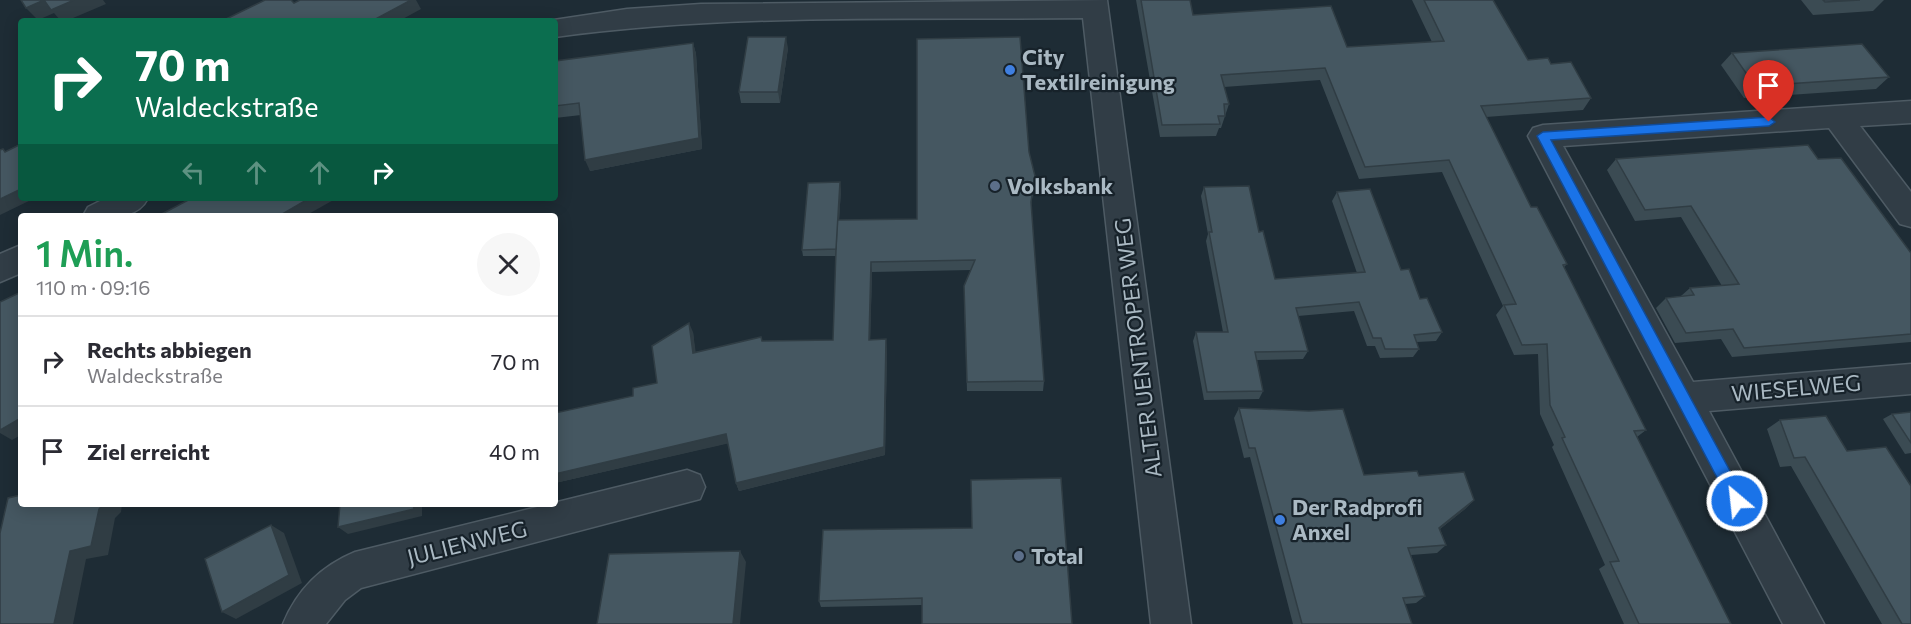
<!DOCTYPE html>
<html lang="de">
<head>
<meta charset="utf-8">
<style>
  body { margin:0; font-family:Commissioner,sans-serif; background:#f7f7f7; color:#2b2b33; height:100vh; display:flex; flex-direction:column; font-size:22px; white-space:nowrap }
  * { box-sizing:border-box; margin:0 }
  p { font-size:20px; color:#7c7c81 }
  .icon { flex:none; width:33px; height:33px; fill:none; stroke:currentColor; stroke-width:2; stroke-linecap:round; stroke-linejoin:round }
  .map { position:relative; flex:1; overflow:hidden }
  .panel { position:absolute; left:18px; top:213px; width:540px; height:294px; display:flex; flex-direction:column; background:#fff; border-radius:6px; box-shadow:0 3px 15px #0003 }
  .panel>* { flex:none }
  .banner { position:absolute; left:18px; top:18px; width:540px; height:183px; border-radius:6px; box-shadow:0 3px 15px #0003; background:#0b6e4f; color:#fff; overflow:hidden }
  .pin { position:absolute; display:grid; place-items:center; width:51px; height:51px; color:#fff; margin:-62px -26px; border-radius:50% 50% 50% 0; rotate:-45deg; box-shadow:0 0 6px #0007 }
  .pin .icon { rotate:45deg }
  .me { position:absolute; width:66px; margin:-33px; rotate:332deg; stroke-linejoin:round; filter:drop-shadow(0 0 4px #0008) }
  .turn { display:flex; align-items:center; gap:21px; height:126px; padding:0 18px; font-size:27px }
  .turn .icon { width:78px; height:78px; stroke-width:2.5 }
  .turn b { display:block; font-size:42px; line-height:51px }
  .lanes { display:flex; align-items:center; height:57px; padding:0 18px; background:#0003; justify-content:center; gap:30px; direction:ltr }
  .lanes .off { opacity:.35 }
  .round { display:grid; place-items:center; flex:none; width:63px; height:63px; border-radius:32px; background:#f7f7f7 }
  .overview { display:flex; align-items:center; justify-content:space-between; height:102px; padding:0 18px }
  h1 { font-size:36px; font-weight:600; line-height:45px; color:#1e9e55 }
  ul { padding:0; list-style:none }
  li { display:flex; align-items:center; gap:18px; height:90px; padding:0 18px; border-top:2px solid #e1e1e2 }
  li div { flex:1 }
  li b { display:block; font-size:22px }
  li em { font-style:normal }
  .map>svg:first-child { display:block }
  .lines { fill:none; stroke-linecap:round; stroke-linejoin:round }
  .minor-casing { stroke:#4e5b64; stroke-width:3 }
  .minor { fill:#313d46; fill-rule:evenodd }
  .wall { fill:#3b4b53 }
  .shaded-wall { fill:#303d44 }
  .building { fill:#455761; stroke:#303d44; stroke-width:1.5 }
  .route { fill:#1a73e8; stroke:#114b97; stroke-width:1.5 }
  .shop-dot { fill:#3f7fe0; stroke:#17222a; stroke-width:2 }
  .service-dot { fill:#5c6f8a; stroke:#17222a; stroke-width:2 }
  .labels { text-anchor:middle; stroke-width:4.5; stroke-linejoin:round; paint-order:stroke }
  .poi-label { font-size:22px; font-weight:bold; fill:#aab9c3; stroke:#17222a; text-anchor:start }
  .street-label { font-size:22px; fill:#aab9c3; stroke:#17222a }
</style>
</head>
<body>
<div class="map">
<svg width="1911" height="624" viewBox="0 0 1911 624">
  <rect width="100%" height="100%" fill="#1e2c35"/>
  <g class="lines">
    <g class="minor-casing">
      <g id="minor">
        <path d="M1107,0L1191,624H1151L1083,18C907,20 729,13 555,37V21H547L627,9L701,4Z"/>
        <path d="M1911,101V123L1860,126L1911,192V227L1900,224L1829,128L1563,146L1693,382L1911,364V394L1709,411L1824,624H1783L1528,136L1533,128L1543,125Z"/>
        <path d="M106,198H148C136,222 106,216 83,216L88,207Z"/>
        <path d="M21,245V273L0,282V254Z"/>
        <path d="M687,470L700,475L705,487L700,499L361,588L345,600L326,624H283C297,590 321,566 355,552Z"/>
      </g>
    </g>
    <use href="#minor" class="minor"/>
  </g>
  <g class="wall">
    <path d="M1136,0H1190L1193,15L1347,47L1432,42L1412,0H1493L1528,60L1551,64L1591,98L1583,110L1486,117L1531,207L1567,264L1564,267L1646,430L1637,437L1731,624H1624L1599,569L1605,565L1552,447L1554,445L1540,414L1538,354L1514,355L1496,315L1503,306L1442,172L1359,179L1320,80L1224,87L1229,104L1221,128H1219L1216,136L1160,137Z"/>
    <path d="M1801,0H1884L1873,11L1813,15Z"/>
    <path d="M693,43L696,54L702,149L590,171L581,115L555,118V61Z"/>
    <path d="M788,48L780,103H741L739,92Z"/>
    <path d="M1732,53L1889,77L1876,89L1744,98L1721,65Z"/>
    <path d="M1029,152L1034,187L1031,205L1044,381L1043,391H967L964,296L971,270L872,272L870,340L887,349L885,455L739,491L736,483L728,443L555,483L633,396L657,383L693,332L695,352L762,341L833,340L836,256H803L802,250L841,189L839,220L917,219Z"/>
    <path d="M1616,159H1818L1911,253V342L1732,357L1721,339L1675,343L1656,308L1666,298L1681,296L1690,288L1722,286L1681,217L1635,221L1607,170Z"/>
    <path d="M1204,187L1259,232L1275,279L1357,273L1332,201L1337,192L1401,270L1442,332L1436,341L1417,342L1419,349L1413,357L1380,358L1375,346H1367L1354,311L1298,316L1308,351L1303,359L1257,360L1263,391L1259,399L1204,400L1193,341L1196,332H1223L1206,241L1208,234L1201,196Z"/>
    <path d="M1239,408L1364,475L1419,476L1474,500L1465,509L1440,529L1446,545L1437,553L1411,555L1425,596L1416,603L1405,604L1412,624H1293L1250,457L1244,458L1234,418Z"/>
    <path d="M1911,412V453L1905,454L1883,419L1892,414Z"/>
    <path d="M1780,420L1847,451L1911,624H1882L1791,466L1780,467L1767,429Z"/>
    <path d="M1061,478L922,605L821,607L819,601L972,528Z"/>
  </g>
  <g class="shaded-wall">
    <path d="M44,0H103L106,4L66,21H61L54,13L38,20L26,8Z"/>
    <path d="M411,0H416L421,9L399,21H372Z"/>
    <path d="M786,37L788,48L780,103L778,92Z"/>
    <path d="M693,43L696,54L702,149L590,171L585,160Z"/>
    <path d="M840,182L841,189L837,256L836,249Z"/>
    <path d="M21,189V198H35L0,215V199Z"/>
    <path d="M310,198H337L305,216H279Z"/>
    <path d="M871,262L872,272L870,349L869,340Z"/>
    <path d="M689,323L693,332L697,362L693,353Z"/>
    <path d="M886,339L887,349L885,455L739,491L736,483Z"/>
    <path d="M21,418V435L12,440L0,433V430Z"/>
    <path d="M726,434L730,443L555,483V474Z"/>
    <path d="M1474,500L1465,509L1431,536L1439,528Z"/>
    <path d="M104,504H122L121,512L115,518L108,555L86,559L73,624H54L70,551L99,509Z"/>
    <path d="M413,504H422V516L348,534L338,527Z"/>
    <path d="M479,504H493L482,507Z"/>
    <path d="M271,525L284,533L302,583L236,619L222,612Z"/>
    <path d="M740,551L746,562L740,624H733Z"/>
  </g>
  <g class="building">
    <path d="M21,0H74L51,10L44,0L26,8Z"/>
    <path d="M265,0H291L294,3L300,0H411L372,21H222Z"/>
    <path d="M1141,0H1190L1193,15L1331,6L1347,47L1444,41L1424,0H1493L1528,60L1548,58L1551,64L1571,62L1591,98L1481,106L1531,207H1537L1567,264L1563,265L1646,430L1634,431L1731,624H1639L1610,562L1619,561L1562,438L1565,437L1550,405L1547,344L1522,345L1504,305L1516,304L1449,160L1365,167L1325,68L1221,75L1229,104H1224L1225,116H1218L1220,124L1162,125Z"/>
    <path d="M1823,0H1860L1825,2Z"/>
    <path d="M748,37H786L778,92H739Z"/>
    <path d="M1020,37L1029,152L1035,176L1031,202L1044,381L967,382L964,286L975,260L871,262L869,340L886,339L884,447L736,483L726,434L555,474V413L633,396V388L657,383L652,346L689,323L693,353L761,337L762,341L833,340L837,220L917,219V39Z"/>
    <path d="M693,43L699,138L585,160L579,103L555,106V61Z"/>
    <path d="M1862,44L1889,77L1755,86L1732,53Z"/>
    <path d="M21,144V189L0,199V150L3,149L5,152Z"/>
    <path d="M1808,145L1818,159L1841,158L1911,253V334L1744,348L1733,329L1686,333L1666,298L1694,295L1690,288L1739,284L1691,206L1645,210L1616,159Z"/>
    <path d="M840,182L836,249L802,250L808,183Z"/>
    <path d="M1249,186L1259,232L1263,231L1275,279L1365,272L1337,192L1370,189L1401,270L1409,269L1420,299L1427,298L1442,332L1414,335L1419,349H1385L1381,338H1373L1359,302L1296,308L1308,351L1255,352L1263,391L1207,392L1196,332H1228L1209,232H1212L1204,187Z"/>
    <path d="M192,198H310L279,216H158Z"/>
    <path d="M21,292V418L0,430V302Z"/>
    <path d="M1239,408L1309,411L1343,409L1364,475L1417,471L1419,476L1464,472L1474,500L1439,528L1446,545L1408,548L1425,596L1403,598L1412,624H1302L1255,448H1249Z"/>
    <path d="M1911,412V443L1892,414Z"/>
    <path d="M1826,416L1847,451L1886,447L1911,486V624H1902L1805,457L1794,458L1780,420Z"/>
    <path d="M1061,478L1072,624H922V598L819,601L823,530L972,528L971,480Z"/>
    <path d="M21,495V504H104L99,509L91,546L70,551L54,624H0V533L8,498Z"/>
    <path d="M340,504H413L414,509L338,527Z"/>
    <path d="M271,525L289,575L222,612L205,559Z"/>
    <path d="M740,551L733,624H597L609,554Z"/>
  </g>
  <path class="route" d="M1769,117L1775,122L1769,126L1551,140L1743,495L1745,501L1743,506L1737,508L1732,506L1537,136L1543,132Z"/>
  <g class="shop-dot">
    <circle cx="1010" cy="70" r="6"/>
    <circle cx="1280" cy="520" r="6"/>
  </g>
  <g class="service-dot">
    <circle cx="995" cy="186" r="6"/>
    <circle cx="1019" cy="556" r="6"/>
  </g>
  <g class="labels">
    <g class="poi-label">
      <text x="1022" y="65">City<tspan x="1022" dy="25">Textilreinigung</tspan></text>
      <text x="1007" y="194">Volksbank</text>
      <text x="1292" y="515">Der Radprofi<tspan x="1292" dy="25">Anxel</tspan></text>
      <text x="1031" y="564">Total</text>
    </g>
    <g class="street-label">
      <text transform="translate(1138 348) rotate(-97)" y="8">ALTER UENTROPER WEG</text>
      <text transform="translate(1796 388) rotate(-5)" y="8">WIESELWEG</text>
      <text transform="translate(467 543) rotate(-14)" y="8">JULIENWEG</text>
    </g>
  </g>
</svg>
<div class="pin" style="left:1769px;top:122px;background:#d93025"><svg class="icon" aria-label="arrive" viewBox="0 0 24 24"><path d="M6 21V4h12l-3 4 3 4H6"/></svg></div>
<svg class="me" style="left:1737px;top:501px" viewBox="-20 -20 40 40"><circle r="17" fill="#1a73e8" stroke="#fff" stroke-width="3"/><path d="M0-11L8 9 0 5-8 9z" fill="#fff"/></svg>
<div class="banner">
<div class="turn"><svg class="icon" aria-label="right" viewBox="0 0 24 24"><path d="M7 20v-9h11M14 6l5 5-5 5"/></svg><div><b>70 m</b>Waldeckstraße</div></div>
<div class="lanes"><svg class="icon off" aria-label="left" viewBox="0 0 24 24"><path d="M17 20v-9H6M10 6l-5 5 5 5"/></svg><svg class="icon off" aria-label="ahead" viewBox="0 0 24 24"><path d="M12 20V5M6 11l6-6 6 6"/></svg><svg class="icon off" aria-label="ahead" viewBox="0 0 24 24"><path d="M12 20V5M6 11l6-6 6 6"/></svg><svg class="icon" aria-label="right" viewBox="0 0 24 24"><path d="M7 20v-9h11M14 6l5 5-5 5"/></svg></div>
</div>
<section class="panel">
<div class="overview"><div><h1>1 Min.</h1><p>110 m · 09:16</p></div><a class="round"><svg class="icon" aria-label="close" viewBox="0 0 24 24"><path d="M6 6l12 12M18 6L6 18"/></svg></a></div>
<ul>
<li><svg class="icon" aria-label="right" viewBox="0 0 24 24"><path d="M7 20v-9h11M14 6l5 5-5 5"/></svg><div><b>Rechts abbiegen</b><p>Waldeckstraße</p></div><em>70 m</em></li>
<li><svg class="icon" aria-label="arrive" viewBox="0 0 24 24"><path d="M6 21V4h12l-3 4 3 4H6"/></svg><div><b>Ziel erreicht</b></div><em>40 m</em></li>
</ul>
</section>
</div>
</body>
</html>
